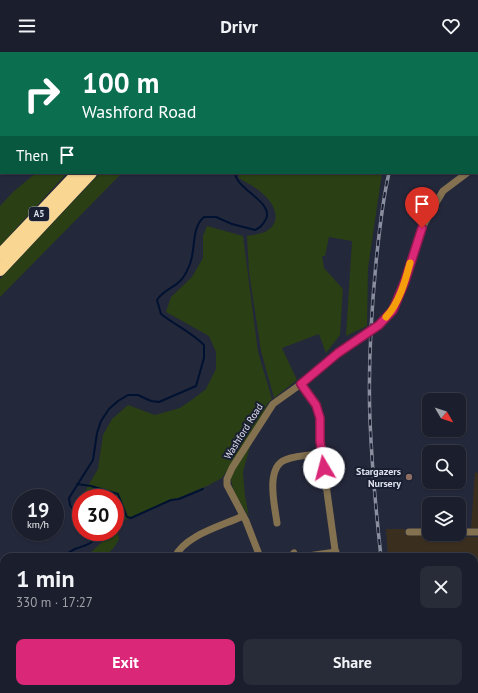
<!DOCTYPE html>
<html lang="en">
<head>
<meta charset="utf-8">
<style>
  body { margin:0; font-family:"PT Sans",sans-serif; background:#282b38; color:#f1f3f6; height:100vh; display:flex; flex-direction:column; font-size:15px; white-space:nowrap }
  * { box-sizing:border-box; margin:0 }
  p { font-size:13px; color:#a0a2a9 }
  .icon { flex:none; width:22px; height:22px; fill:none; stroke:currentColor; stroke-width:2; stroke-linecap:round; stroke-linejoin:round }
  .map { position:relative; flex:1; overflow:hidden }
  .sheet { position:absolute; left:0px; top:501px; width:478px; height:140px; display:flex; flex-direction:column; background:#1b1e2c; border-radius:12px 12px 0 0; box-shadow:0 1px 3px #0004,0 0 0 1px #393c48 }
  .sheet>* { flex:none }
  .guide { position:absolute; left:0px; top:0px; width:478px; height:122px; box-shadow:0 1px 3px #0004,0 0 0 1px #393c48; background:#0b6e4f; color:#fff; overflow:hidden }
  .needle { width:26px; rotate:129deg }
  .fabs { position:absolute; left:422px; top:341px; display:grid; gap:8px }
  .fabs a { display:grid; place-items:center; width:44px; height:44px; border-radius:8px; background:#1b1e2c; box-shadow:0 1px 3px #0004,0 0 0 1px #393c48; font-size:20px }
  .speed { position:absolute; left:12px; top:437px; display:flex; gap:8px; font-size:20px; font-weight:700; text-align:center }
  .speed>* { display:grid; place-content:center; width:52px; height:52px; border-radius:50%; background:#1b1e2c; box-shadow:0 1px 3px #0004,0 0 0 1px #393c48; line-height:1 }
  .speed small { font-size:10px; font-weight:400 }
  .speed .limit { border:6px solid #d22; background:#fff; color:#111 }
  .pin { position:absolute; display:grid; place-items:center; width:34px; height:34px; color:#fff; margin:-41px -17px; border-radius:50% 50% 50% 0; rotate:-45deg; box-shadow:0 0 4px #0007 }
  .pin .icon { rotate:45deg }
  .me { position:absolute; width:44px; margin:-22px; rotate:352deg; stroke-linejoin:round; filter:drop-shadow(0 0 3px #0008) }
  .turn { display:flex; align-items:center; gap:14px; height:84px; padding:0 16px; font-size:18px }
  .turn .icon { width:52px; height:52px; stroke-width:2.5 }
  .turn b { display:block; font-size:28px; line-height:34px }
  .then { display:flex; align-items:center; height:38px; padding:0 16px; background:#0003; gap:8px; font-size:15px }
  .round { display:grid; place-items:center; flex:none; width:42px; height:42px; border-radius:8px; background:#282b38 }
  .summary { display:flex; align-items:center; justify-content:space-between; height:68px; padding:0 16px }
  h1 { font-size:24px; font-weight:700; line-height:30px }
  .primary-button { display:flex; gap:8px; margin-top:auto; padding:8px 16px }
  .primary-button a { flex:1; height:46px; border-radius:8px; background:#db2777; color:#fff; font-size:16px; font-weight:700; line-height:46px; text-align:center }
  .primary-button a+a { background:#282b38; color:#f1f3f6 }
  header { display:flex; justify-content:space-between; align-items:center; height:52px; padding:0 16px; background:#1b1e2c; font-size:18px; font-weight:700 }
  .map>svg:first-child { display:block }
  .industrial { fill:#3a2e1f }
  .green { fill:#2a3f14 }
  .lines { fill:none; stroke-linecap:round; stroke-linejoin:round }
  .stream { stroke:#001231; stroke-width:2 }
  .street { stroke:#837150; stroke-width:7 }
  .highway { stroke:#fad693; stroke-width:12 }
  .rail-casing { stroke:#8b8e9e; stroke-width:3.5 }
  .rail { stroke:#1a1e31; stroke-width:2; stroke-dasharray:6; stroke-linecap:butt }
  .route-casing { stroke:#8e194d; stroke-width:10 }
  .route { stroke:#db2777; stroke-width:7 }
  .slow { stroke:#f59e0b; stroke-width:7 }
  .education-dot { fill:#8d6e63; stroke:#1a1e31; stroke-width:1.5 }
  .labels { text-anchor:middle; stroke-width:4; stroke-linejoin:round; paint-order:stroke }
  .shield { fill:#1a1e31; stroke:#a2a6b5; stroke-width:1 }
  .shield-label { font-size:9px; font-weight:bold; fill:#dde0ed }
  .street-label { font-size:10px; fill:#dde0ed; stroke:#1a1e31 }
  .poi-label { font-size:10px; font-weight:bold; fill:#dde0ed; stroke:#1a1e31; text-anchor:end }
</style>
</head>
<body>
<header><svg class="icon" aria-label="menu" viewBox="0 0 24 24"><path d="M4 6h16M4 12h16M4 18h16"/></svg>Drivr<svg class="icon" aria-label="heart" viewBox="0 0 24 24"><path d="M12 20l-8-8c-3-5 5-10 8-4 3-6 11-1 8 4z"/></svg></header>
<div class="map">
<svg width="478" height="641" viewBox="0 0 478 641">
  <rect width="100%" height="100%" fill="#24283b"/>
  <g class="industrial">
    <path d="M475,420L478,421V476H471Z"/>
    <path d="M386,477H405V483L478,485V552H474V505H388Z"/>
    <path d="M474,555H478V641H410L409,637H474Z"/>
  </g>
  <g class="green">
    <path d="M327,0H408L327,1Z"/>
    <path d="M36,121H67L0,194V154L13,140Z"/>
    <path d="M100,121H122L0,245V227Z"/>
    <path d="M239,121H382L368,216L367,274L346,284L352,189L329,185L325,204H322L324,216L343,237L340,283L326,301L319,282L282,296L297,328L274,346L261,299L249,220L247,184C253,183 260,182 265,180C284,170 274,151 262,141C256,135 246,131 239,126Z"/>
    <path d="M207,174L243,184L258,300L272,347L268,351L262,364L222,426L207,434L122,469L117,477L119,487C110,504 104,505 86,505L102,490L103,482L101,480H115V446H81L98,417L103,383L112,367L128,353L155,363L180,356L193,347L206,337L216,317V300L209,284L166,260L171,245L192,225L203,206V184Z"/>
    <path d="M250,394L243,420L245,444L249,465C242,452 230,438 231,423Z"/>
    <path d="M4,526V581L0,579V529Z"/>
  </g>
  <g class="lines">
    <g class="stream">
      <path d="M322,1L323,0"/>
      <path d="M77,432L91,434L118,442L127,465L131,466L171,448L179,447L203,437"/>
      <path d="M81,461L74,459L70,453L69,446L93,408L97,381L101,369L109,357L118,349L128,343H138L151,349L159,350L196,334L204,306V293C191,280 175,273 161,262L157,248C163,238 174,236 181,228C185,224 188,217 190,212C196,196 191,176 204,165H216L232,172L255,178C260,176 263,173 266,167C274,150 236,137 235,121"/>
      <path d="M25,505L31,503L47,505"/>
      <path d="M61,505C66,503 70,499 75,497C87,492 93,494 97,480"/>
      <path d="M0,520L4,517"/>
      <path d="M0,587L4,589"/>
      <path d="M34,641L35,637"/>
    </g>
    <g class="street">
      <path d="M477,114L478,113"/>
      <path d="M301,332L316,353L320,366V389L336,505"/>
      <path d="M277,471C275,455 265,416 285,408C296,403 310,403 322,402"/>
      <path d="M409,480H429"/>
      <path d="M459,480H478"/>
      <path d="M294,501L296,505"/>
      <path d="M175,505C185,483 222,474 243,464"/>
      <path d="M260,505L246,469L227,433V427L232,416L273,352L301,332L338,301L379,273L393,258L405,229L422,176L433,156L443,139L467,121"/>
      <path d="M301,505L336,500"/>
      <path d="M247,637V641"/>
      <path d="M299,637L300,641"/>
      <path d="M360,637L361,641"/>
      <path d="M126,641L128,637"/>
      <path d="M217,641L230,637"/>
    </g>
    <g class="highway">
      <path d="M192,1L193,0"/>
      <path d="M204,1L205,0"/>
      <path d="M0,203L78,121"/>
      <path d="M0,218L91,121"/>
    </g>
    <g class="rail-casing">
      <g id="rail">
        <path d="M414,1V0"/>
        <path d="M381,505C376,460 372,414 370,369C368,316 371,263 376,211C379,181 382,151 389,121"/>
        <path d="M396,637V641"/>
      </g>
    </g>
    <use href="#rail" class="rail"/>
  </g>
  <g class="lines">
    <g class="route-casing">
      <path id="route" d="M324,416L320,389V366L316,353L301,332L338,301L379,273L393,258L405,229L422,176"/>
    </g>
    <use href="#route" class="route"/>
    <path class="slow" d="M386,265C399,251 405,230 410,211"/>
  </g>
  <circle class="education-dot" cx="409" cy="425" r="4"/>
  <g class="labels">
    <rect class="shield" x="29" y="155" width="20" height="14" rx="3"/>
    <g class="shield-label">
      <text x="39" y="165">A5</text>
    </g>
    <g class="street-label">
      <text transform="translate(243 379) rotate(-58)" y="4">Washford Road</text>
    </g>
    <g class="poi-label">
      <text x="401" y="423">Stargazers<tspan x="401" dy="12">Nursery</tspan></text>
    </g>
  </g>
</svg>
<div class="fabs">
<a><svg class="needle" viewBox="-14 -14 28 28"><path d="M0-13l5 13h-10z" fill="#e53935"/><path d="M0 13l5-13h-10z" fill="#a0a2a9"/></svg></a>
<a><svg class="icon" aria-label="search" viewBox="0 0 24 24"><circle cx="10" cy="10" r="6"/><path d="M15 15l6 6"/></svg></a>
<a><svg class="icon" aria-label="layers" viewBox="0 0 24 24"><path d="M12 4l9 5-9 5-9-5zM3 14l9 5 9-5"/></svg></a>
</div>
<div class="speed"><div>19<small>km/h</small></div><div class="limit">30</div></div>
<div class="pin" style="left:422px;top:176px;background:#d93025"><svg class="icon" aria-label="arrive" viewBox="0 0 24 24"><path d="M6 21V4h12l-3 4 3 4H6"/></svg></div>
<svg class="me" style="left:324px;top:416px" viewBox="-20 -20 40 40"><circle r="19" fill="#fff"/><path d="M0-13L10 11 0 6-10 11z" fill="#db2777"/></svg>
<div class="guide">
<div class="turn"><svg class="icon" aria-label="right" viewBox="0 0 24 24"><path d="M7 20v-9h11M14 6l5 5-5 5"/></svg><div><b>100 m</b>Washford Road</div></div>
<div class="then">Then<svg class="icon" aria-label="arrive" viewBox="0 0 24 24"><path d="M6 21V4h12l-3 4 3 4H6"/></svg></div>
</div>
<section class="sheet">
<div class="summary"><div><h1>1 min</h1><p>330 m · 17:27</p></div><a class="round"><svg class="icon" aria-label="close" viewBox="0 0 24 24"><path d="M6 6l12 12M18 6L6 18"/></svg></a></div>
<div class="primary-button"><a>Exit</a><a>Share</a></div>
</section>
</div>
</body>
</html>
